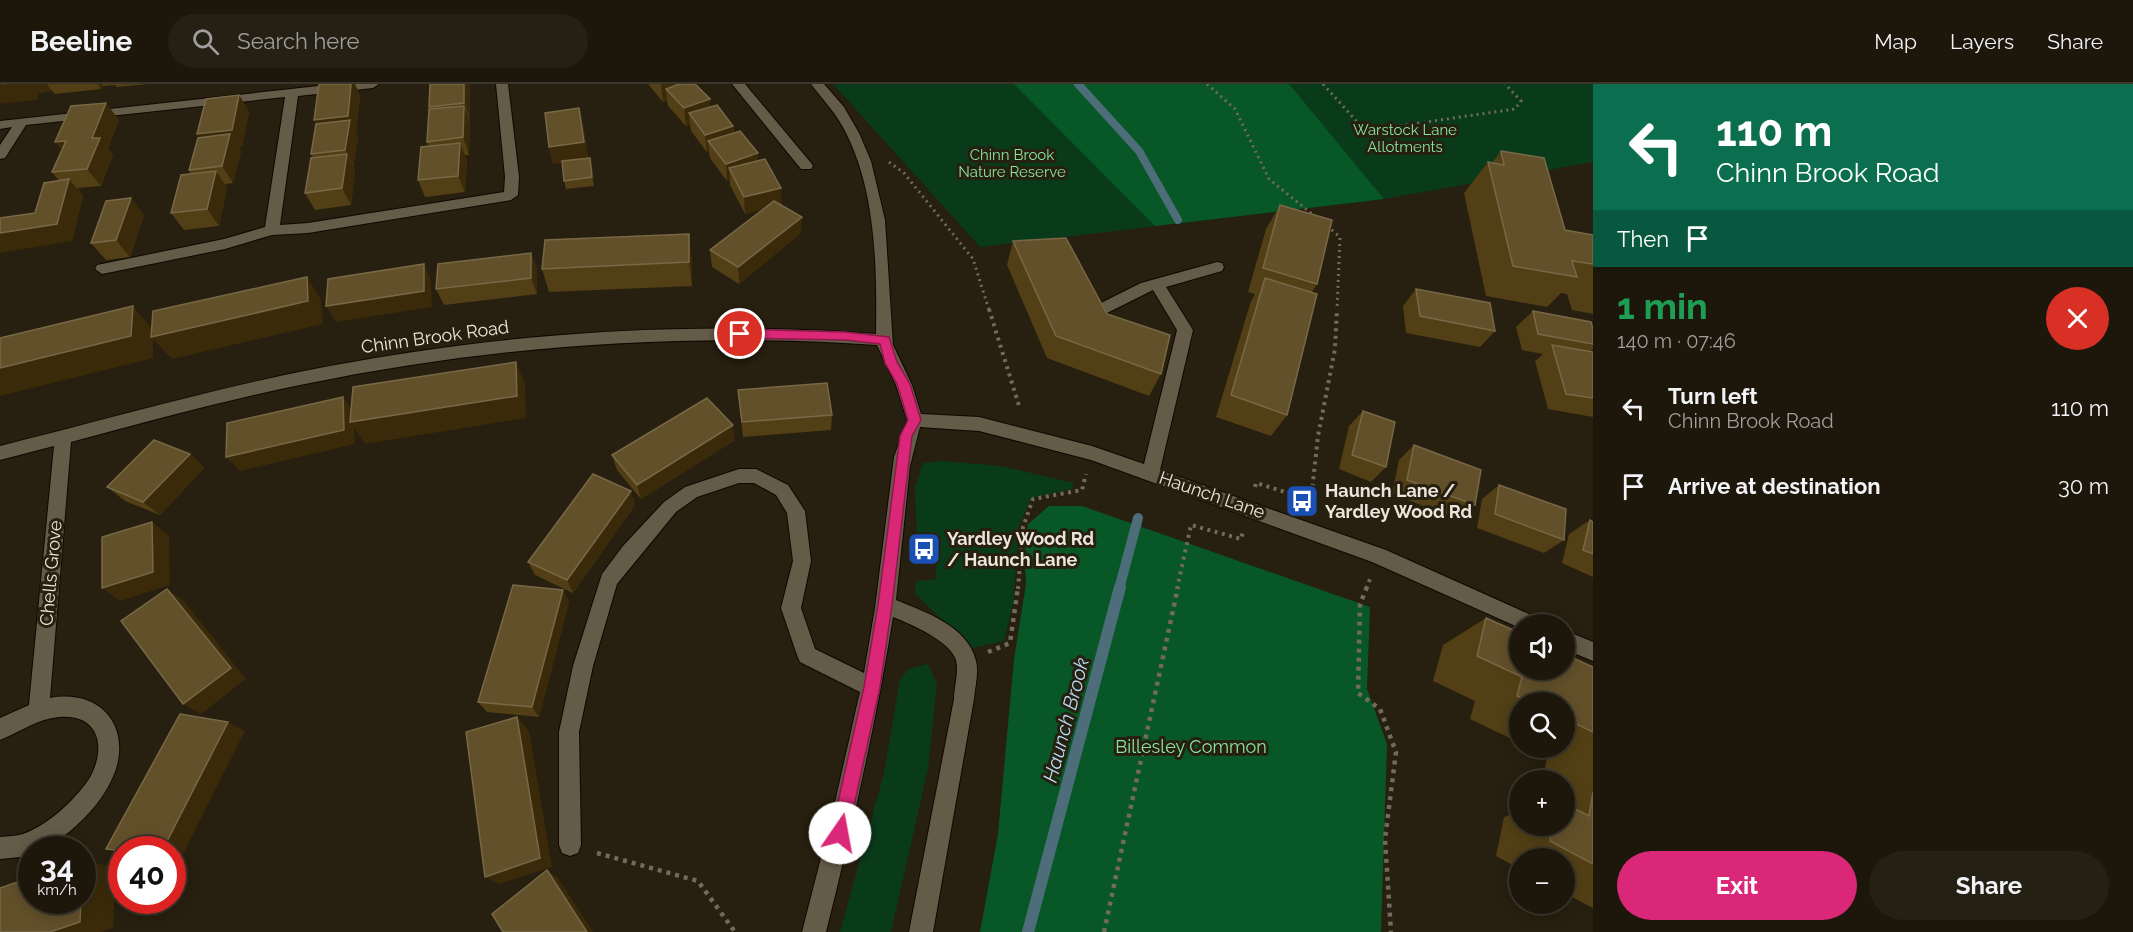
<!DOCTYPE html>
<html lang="en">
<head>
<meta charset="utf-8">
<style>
  body { margin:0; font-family:Raleway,sans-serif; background:#252014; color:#f1f3f6; height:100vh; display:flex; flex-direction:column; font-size:22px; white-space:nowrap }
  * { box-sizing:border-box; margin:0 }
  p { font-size:20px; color:#a09f9d }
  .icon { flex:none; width:33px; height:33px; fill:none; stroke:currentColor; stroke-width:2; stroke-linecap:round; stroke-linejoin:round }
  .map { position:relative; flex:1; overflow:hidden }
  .side { display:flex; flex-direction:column; background:#1d170b; width:540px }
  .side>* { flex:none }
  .banner { background:#0b6e4f; color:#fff; overflow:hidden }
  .controls { position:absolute; left:1509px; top:530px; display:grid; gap:12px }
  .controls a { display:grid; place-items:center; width:66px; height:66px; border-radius:50%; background:#1d170b; box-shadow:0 3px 15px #0003,0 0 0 2px #3b362c; font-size:30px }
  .speed { position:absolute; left:18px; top:752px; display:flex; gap:12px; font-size:30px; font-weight:700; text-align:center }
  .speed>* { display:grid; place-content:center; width:78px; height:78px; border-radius:50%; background:#1d170b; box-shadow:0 3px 15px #0003,0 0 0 2px #3b362c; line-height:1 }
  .speed small { font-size:15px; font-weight:400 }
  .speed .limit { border:9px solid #d22; background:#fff; color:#111 }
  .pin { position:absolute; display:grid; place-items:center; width:51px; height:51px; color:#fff; margin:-26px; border:3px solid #fff; border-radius:50%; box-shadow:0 2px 6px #0007 }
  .me { position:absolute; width:66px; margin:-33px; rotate:12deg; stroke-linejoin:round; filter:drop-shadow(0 0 4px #0008) }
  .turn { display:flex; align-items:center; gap:21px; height:126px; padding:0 24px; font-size:27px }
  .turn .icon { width:78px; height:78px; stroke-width:2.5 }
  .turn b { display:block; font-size:42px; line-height:51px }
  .then { display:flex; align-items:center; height:57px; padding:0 24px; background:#0003; gap:12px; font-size:22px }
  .round { display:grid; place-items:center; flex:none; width:63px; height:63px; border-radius:32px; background:#252014 }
  .overview { display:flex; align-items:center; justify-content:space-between; height:102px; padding:0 24px }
  h1 { font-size:36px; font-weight:700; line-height:45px; color:#1e9e55 }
  .button { display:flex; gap:12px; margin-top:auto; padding:12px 24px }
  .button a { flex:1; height:69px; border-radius:36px; background:#db2777; color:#fff; font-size:24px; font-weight:700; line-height:69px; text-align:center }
  .button a+a { background:#252014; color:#f1f3f6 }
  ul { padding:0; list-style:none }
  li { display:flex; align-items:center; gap:18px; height:78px; padding:0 24px }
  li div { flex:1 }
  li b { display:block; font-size:22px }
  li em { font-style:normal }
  header { display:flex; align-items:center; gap:36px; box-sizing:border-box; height:84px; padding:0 30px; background:#1d170b; border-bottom:2px solid #3b362c }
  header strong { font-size:28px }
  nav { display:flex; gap:33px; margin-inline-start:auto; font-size:21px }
  .search { width:420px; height:54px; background:#252014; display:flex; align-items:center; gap:15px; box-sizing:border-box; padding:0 21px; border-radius:33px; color:#a09f9d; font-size:22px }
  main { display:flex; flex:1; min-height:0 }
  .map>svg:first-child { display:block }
  .green { fill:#093b1a }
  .forest { fill:#085726 }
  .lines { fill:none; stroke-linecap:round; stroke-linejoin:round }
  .stream-far2 { stroke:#4e6d7a; stroke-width:8 }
  .stream-far1 { stroke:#4e6d7a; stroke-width:10 }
  .stream { stroke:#4e6d7a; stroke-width:12 }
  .minor-casing { stroke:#100800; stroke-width:2 }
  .path-far2 { stroke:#726b5d; stroke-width:3; stroke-dasharray:2 4; stroke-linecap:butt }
  .path-far1 { stroke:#726b5d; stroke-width:4; stroke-dasharray:3 4.5; stroke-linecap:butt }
  .path { stroke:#726b5d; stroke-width:4.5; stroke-dasharray:4 5; stroke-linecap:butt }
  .minor { fill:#645b49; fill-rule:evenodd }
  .wall { fill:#523f15 }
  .shaded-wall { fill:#3a2a0a }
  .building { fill:#62502a; stroke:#786846; stroke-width:1.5 }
  .route { fill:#db2777; stroke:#8e194d; stroke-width:1.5 }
  .labels { text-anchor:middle; stroke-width:6; stroke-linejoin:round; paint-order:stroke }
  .far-park-label { font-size:15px; fill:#87e59c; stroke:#271f0f }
  .street-label { font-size:18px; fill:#ebe5db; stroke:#271f0f }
  .poi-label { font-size:18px; font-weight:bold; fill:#ebe5db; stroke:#271f0f; text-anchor:start }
  .park-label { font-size:18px; fill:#87e59c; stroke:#271f0f }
  .water-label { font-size:20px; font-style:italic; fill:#b5ddf6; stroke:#271f0f }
</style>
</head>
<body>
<header>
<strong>Beeline</strong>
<div class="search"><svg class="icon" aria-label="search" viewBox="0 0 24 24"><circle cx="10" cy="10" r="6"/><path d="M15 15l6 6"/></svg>Search here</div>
<nav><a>Map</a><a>Layers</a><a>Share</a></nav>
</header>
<main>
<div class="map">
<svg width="1593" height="848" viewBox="0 0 1593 848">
  <rect width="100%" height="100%" fill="#271f0f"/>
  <g class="green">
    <path d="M833,0H1593V78L1384,115L980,163Z"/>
    <path d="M943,377L1001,382L1074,399L1072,405L1031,414L1019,442L1013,520L1004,557L972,564L915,510L916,497L936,495L937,462L917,457L915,403L923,379Z"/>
    <path d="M928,580L937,600L928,685L891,848H840L884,689L900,595L909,585Z"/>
  </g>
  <g class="forest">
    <path d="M1014,0H1289L1384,115L1155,142Z"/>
    <path d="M1049,422H1082L1370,523L1367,605L1387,660L1381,848H980L998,750L1014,575L1026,500L1024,468L1028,440Z"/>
  </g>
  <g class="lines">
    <path class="stream-far2" d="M1078,0L1139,67L1178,136"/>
    <path class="stream-far1" d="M1119,505L1138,434"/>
    <path class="stream" d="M1028,848L1120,503"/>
    <g class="minor-casing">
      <g id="minor">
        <path d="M337,0H379L373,4L298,12L280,141L308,139L504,108L505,93L496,0H508L519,93L518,111L511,116L308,149L272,151L225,165L102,190L95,185L97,181L224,155L265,143L285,13L26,41L5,74L0,75V61L12,43L0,45V37Z"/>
        <path d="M732,0H745L811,79L813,82L811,85H801Z"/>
        <path d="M811,0H824L844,23L859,49L871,77L885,136L893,261L912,301L921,330L979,333L1092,362L1144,380L1177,246L1153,206L1107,229H1097L1094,225L1097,221L1141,199L1217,178L1222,179L1224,183L1222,187L1166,203L1193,246L1160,386L1386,466L1538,534L1541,540H1520V544L1372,478L1091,376L979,347L920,343L910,382L896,516C925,528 968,542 976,577C979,589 975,603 974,615L933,848H909L954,615C954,603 959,588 956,576C950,557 911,540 893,533C876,639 852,744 826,848H802L833,727L860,608L800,578L797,571L781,524L793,477L787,429L776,411L754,399H739L697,413L676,428L617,500L593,582L579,648L581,761L578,769L570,772L562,769L559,761V648L573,582L602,490L623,462L664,418L685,403L739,385H756L788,401L805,427L811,477L801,524L815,565L864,589L875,524L894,373L907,336L896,301L877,261C684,248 495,261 305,300C226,316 149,337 71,358L50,614C97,605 130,638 116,685C107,711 89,731 69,748C58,756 46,765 32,765V769L20,773L0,775V753C7,752 16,752 23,750C48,741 74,717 89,695C107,665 100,629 59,633C37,635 20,648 0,656V634L29,621L54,362L0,376V362C101,337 201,308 304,287C493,249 684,236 876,250C877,184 876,108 846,49C837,30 823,16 811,0Z"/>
        <path d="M1564,546L1593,558V577L1564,565Z"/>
      </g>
    </g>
    <g class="path-far2">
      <path d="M1207,0L1235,25L1269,95L1317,134"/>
      <path d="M1323,0L1360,41L1371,46L1515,25L1521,17L1505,0"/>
      <path d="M889,78L904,89L973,175L989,226"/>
      <path d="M1327,142L1340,153L1337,226"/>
    </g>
    <g class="path-far1">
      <path d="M989,225L1020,325"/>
      <path d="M1255,403L1256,399L1311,416L1318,352L1335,265L1337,225"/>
      <path d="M1018,505L1023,443L1033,415L1082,406L1086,390"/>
      <path d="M1177,505L1191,441L1241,455L1243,448"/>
      <path d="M1366,505L1370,495"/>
    </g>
    <g class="path">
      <path d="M1367,503L1360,520L1358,609L1380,625L1396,668L1385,755L1391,848"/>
      <path d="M988,568L1010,559L1018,503"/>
      <path d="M597,769L698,797L735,848"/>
      <path d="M1104,848L1178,503"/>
    </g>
    <use href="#minor" class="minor"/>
  </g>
  <g class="wall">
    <path d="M0,0H148L117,3L115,1L103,2L101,5L55,10L52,7L39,9L36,16Z"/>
    <path d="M648,0H695L711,23L733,42L734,49L758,69V77L782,121H781L801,149L739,200L712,183L710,166L764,125L745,130L730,101V96L727,97L710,74L709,67L707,68L691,47L690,40L686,42L668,22L667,16L663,18Z"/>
    <path d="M470,3L469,71H465L467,76L465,108L425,113L418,96L429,62L427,58L430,25L429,23Z"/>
    <path d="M239,11L249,28L242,63L238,64L241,67L233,99L225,100L227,104L219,142L184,146L171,129L191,90L189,86L199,54Z"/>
    <path d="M360,11L356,49L358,53L353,83L355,87L351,121L315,126L305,109L313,74L311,70L316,40L314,36Z"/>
    <path d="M579,24L583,41L588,74H590L592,82L594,102L566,105L564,97L562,78L553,80L549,63Z"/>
    <path d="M119,36L108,64L113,71L101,102L77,104L83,112L72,157L35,129L59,97L52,88Z"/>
    <path d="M1501,67L1565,146L1593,151V230L1572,226L1567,210L1561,209L1547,223L1486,212L1464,109L1488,78L1492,79Z"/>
    <path d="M1280,121L1317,200L1312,208L1287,331L1271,352L1216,333L1251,217L1255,210L1248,208L1266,145Z"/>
    <path d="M144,131L130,173L106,176L91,159Z"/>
    <path d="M1013,157L1107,230L1161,290L1149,312L1047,274L1007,181Z"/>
    <path d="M531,169L537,186V210L444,221L436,205Z"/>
    <path d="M692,174V202L549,208L542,185Z"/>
    <path d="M1416,205L1495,247L1480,263L1406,249L1403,222Z"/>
    <path d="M1533,227L1593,245V265L1589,268H1593V333L1548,325L1535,277L1543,270L1522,266L1516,243Z"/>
    <path d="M738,306L832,331L831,346L743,353Z"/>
    <path d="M1363,327L1386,383L1371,398L1339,385L1349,342Z"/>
    <path d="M735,356L641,415L617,386L612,371Z"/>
    <path d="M1414,361L1475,421L1458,435L1392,410L1399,376Z"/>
    <path d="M190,370L204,384L160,431L125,417L107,403Z"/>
    <path d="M1499,401L1564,456L1544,469L1477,444L1482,415Z"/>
    <path d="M635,421L573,509L535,491L528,478Z"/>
    <path d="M1590,436L1593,438V493L1562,479L1569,450Z"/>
    <path d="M563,506L569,518L539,633L487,628L478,618Z"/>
    <path d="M1486,534L1593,583V824L1564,809V774H1520V785L1496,772L1504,733L1520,727V741H1564V696H1543L1547,673L1528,663H1564V618H1520V659L1470,635L1475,617L1433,597L1443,561Z"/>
  </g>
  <g class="shaded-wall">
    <path d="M12,0H47L52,7L39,9L36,16L0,20V1Z"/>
    <path d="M98,0H102L103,2L101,5Z"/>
    <path d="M351,0H355L360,11L356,49L358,53L354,83L345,66L323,54L314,36Z"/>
    <path d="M464,0H469L470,3V36L464,19Z"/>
    <path d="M662,0H688L666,5L667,16L663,18L661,1Z"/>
    <path d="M239,11L249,28L242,63L238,64L241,67L233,99L222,82L208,67L197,50Z"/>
    <path d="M710,15L711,32L689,29L690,40L686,42L684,24Z"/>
    <path d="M106,19L119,36L108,64L113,71L101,102L87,85L92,54Z"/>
    <path d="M464,22L470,39L469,71L463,53Z"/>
    <path d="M579,24L583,41L588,75L553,80L549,63Z"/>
    <path d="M733,42L734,59L708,57L709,67L707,68L705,51Z"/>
    <path d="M66,57L69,75L55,58Z"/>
    <path d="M460,59L467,76L465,108L458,92Z"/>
    <path d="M758,69L759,86L729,84L730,96L727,97L726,80Z"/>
    <path d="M347,70L355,87L351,121L342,104Z"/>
    <path d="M590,74L592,82L594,102L592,93Z"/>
    <path d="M216,87L227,104L219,142L207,125Z"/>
    <path d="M69,95L83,112L72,157L0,169V149L57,140Z"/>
    <path d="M781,104L782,121L745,130L744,113Z"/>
    <path d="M131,114L144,131L130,173L116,156Z"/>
    <path d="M802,133L801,149L739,200L738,183Z"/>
    <path d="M689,150L692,174V202L689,178Z"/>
    <path d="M531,169L537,186V210L531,194Z"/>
    <path d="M424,180L431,197L432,223L336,238L326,222Z"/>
    <path d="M307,193L321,216L323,240L172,275L153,255V274L0,312V284L133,222L153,246Z"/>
    <path d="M516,278L525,300L526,334L365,360L354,344L355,360L240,387L226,373L343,313L353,328Z"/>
    <path d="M733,341L735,356L641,415L637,401Z"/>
    <path d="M190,370L204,384L160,431L143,418Z"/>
    <path d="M631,407L635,421L573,509L567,496Z"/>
    <path d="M152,438L169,452L170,501L120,517L102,504Z"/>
    <path d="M167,505L184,517L246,595L201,630L183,620Z"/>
    <path d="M563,506L569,518L539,633L532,623Z"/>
    <path d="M517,633L529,647L552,783L499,800L485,793Z"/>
    <path d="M228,638L245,647L178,780L172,778V765H163Z"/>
    <path d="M84,776L116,784L113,844L101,848H50L81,816H82Z"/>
    <path d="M547,786L558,794L593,848H587Z"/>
  </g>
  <g class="building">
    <path d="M319,0H351L348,32L314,36Z"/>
    <path d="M430,0H464V19L429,23Z"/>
    <path d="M679,0H695L710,15L684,24L666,5Z"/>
    <path d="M239,11L232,46L197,50L206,15Z"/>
    <path d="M106,19L92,54H100L87,85L52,88L66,57L55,58L71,22Z"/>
    <path d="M717,21L733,42L705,51L689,29Z"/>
    <path d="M464,22L463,53L427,58L429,25Z"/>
    <path d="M579,24L584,58L549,63L545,29Z"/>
    <path d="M350,36L345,66L311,70L316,40Z"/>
    <path d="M740,47L758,69L726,80L708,57Z"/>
    <path d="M230,50L222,82L189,86L198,54Z"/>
    <path d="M460,59L458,92L418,96L421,63Z"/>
    <path d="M1501,67L1544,74L1565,146L1593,151V180L1572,177L1577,193L1513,182L1488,78L1504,81Z"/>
    <path d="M347,70L342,104L305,109L311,74Z"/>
    <path d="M590,74L592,93L564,97L562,77Z"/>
    <path d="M765,75L781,104L744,113L729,84Z"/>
    <path d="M216,87L207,125L171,129L181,91Z"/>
    <path d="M69,95L57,140L0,149V134L35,129L44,99Z"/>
    <path d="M131,114L116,156L91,159L106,117Z"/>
    <path d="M774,117L802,133L738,183L710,166Z"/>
    <path d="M1280,121L1332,136L1317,200L1263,184Z"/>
    <path d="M689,150V178L542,185L545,156Z"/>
    <path d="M1066,154L1107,230L1170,251L1161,290L1056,252L1013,157Z"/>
    <path d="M531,169V194L436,205L438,180Z"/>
    <path d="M424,180V207L326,222L328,195Z"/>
    <path d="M307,193L308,217L151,253L153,227Z"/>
    <path d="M1265,194L1317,210L1287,331L1231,311Z"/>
    <path d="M1416,205L1490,219L1495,247L1420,232Z"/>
    <path d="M133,222L131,252L0,284V254Z"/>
    <path d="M1533,227L1591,238L1593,245V260L1538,250Z"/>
    <path d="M1552,261L1593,268V314L1566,310Z"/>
    <path d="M516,278L517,312L350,338L353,303Z"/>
    <path d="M827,299L832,331L742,338L738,306Z"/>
    <path d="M343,313L344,346L226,373L227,339Z"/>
    <path d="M707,314L733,341L637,401L612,371Z"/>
    <path d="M1363,327L1395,338L1386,383L1352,371Z"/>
    <path d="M154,356L190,370L143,418L107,403Z"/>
    <path d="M1414,361L1481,386L1475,421L1407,396Z"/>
    <path d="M593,390L631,407L567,496L528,478Z"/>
    <path d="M1499,401L1566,425L1564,456L1495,430Z"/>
    <path d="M1590,436L1593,438V470L1583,466Z"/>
    <path d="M152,438L153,488L102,504V453Z"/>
    <path d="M513,501L563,506L532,623L478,618Z"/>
    <path d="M167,505L231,584L183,620L121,537Z"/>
    <path d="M1486,534L1520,549V585H1564V570L1593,583V648L1564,634V618H1531L1517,612L1522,593L1477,572Z"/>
    <path d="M180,630L228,638L163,765H122V767L106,765Z"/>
    <path d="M517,633L540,774L485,793L466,648Z"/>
    <path d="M1593,708V780L1550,757L1552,741H1564V719L1589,732Z"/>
    <path d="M547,786L587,848H503L492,830Z"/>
    <path d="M32,793V816H81L80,838L50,848H0V804Z"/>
  </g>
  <path class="route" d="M740,245L845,248L889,253L897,278L910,300L921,336L912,352L892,521L880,603L848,749L846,755L840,758L834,755L831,749L864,603L878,521L900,352L908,336L897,300L885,279L880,260L845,256L740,254L734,250Z"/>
  <defs>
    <g id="bus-square" transform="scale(1.725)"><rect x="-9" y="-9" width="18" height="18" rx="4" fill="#1a4fb4" stroke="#271f0f"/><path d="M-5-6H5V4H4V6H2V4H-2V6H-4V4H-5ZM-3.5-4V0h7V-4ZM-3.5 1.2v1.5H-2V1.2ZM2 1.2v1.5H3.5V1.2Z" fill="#fff"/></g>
  </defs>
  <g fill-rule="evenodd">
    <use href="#bus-square" x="1302" y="417"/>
    <use href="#bus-square" x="924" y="465"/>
  </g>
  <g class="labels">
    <g class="far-park-label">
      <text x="1405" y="51">Warstock Lane<tspan x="1405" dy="17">Allotments</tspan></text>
      <text x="1012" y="76">Chinn Brook<tspan x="1012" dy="17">Nature Reserve</tspan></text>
    </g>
    <g class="street-label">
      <text transform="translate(435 253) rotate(-8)" y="6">Chinn Brook Road</text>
      <text transform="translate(1212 411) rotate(19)" y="6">Haunch Lane</text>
      <text transform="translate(51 489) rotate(-85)" y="6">Chells Grove</text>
    </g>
    <g class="poi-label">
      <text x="1325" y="413">Haunch Lane /<tspan x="1325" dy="21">Yardley Wood Rd</tspan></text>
      <text x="947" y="461">Yardley Wood Rd<tspan x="947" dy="21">/ Haunch Lane</tspan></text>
    </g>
    <g class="park-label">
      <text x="1191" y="669">Billesley Common</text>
    </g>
    <g class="water-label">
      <text transform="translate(1066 636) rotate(-75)" y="7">Haunch Brook</text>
    </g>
  </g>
</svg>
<div class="controls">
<a><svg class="icon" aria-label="sound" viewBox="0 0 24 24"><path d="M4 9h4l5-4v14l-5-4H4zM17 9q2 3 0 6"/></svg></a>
<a><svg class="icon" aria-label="search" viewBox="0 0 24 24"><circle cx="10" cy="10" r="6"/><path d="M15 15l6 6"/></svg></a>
<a>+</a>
<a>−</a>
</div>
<div class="speed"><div>34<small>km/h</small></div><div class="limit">40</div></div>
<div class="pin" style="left:740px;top:250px;background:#d93025"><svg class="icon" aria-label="arrive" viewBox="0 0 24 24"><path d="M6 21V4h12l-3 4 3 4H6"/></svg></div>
<svg class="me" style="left:840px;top:749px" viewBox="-20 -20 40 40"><circle r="19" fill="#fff"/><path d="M0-13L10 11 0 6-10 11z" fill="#db2777"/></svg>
</div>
<section class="side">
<div class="banner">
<div class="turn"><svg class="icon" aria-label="left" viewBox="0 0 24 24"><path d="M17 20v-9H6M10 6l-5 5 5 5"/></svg><div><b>110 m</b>Chinn Brook Road</div></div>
<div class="then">Then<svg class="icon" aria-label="arrive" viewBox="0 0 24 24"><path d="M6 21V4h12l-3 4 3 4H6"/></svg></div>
</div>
<div class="overview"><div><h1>1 min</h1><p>140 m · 07:46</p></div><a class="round" style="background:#d93025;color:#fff"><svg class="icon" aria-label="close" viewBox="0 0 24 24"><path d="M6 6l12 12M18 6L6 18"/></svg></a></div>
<ul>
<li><svg class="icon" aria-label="left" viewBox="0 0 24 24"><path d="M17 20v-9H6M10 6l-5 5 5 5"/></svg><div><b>Turn left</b><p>Chinn Brook Road</p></div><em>110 m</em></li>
<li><svg class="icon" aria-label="arrive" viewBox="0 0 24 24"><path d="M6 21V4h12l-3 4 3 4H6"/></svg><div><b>Arrive at destination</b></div><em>30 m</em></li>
</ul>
<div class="button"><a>Exit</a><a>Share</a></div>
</section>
</main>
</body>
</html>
